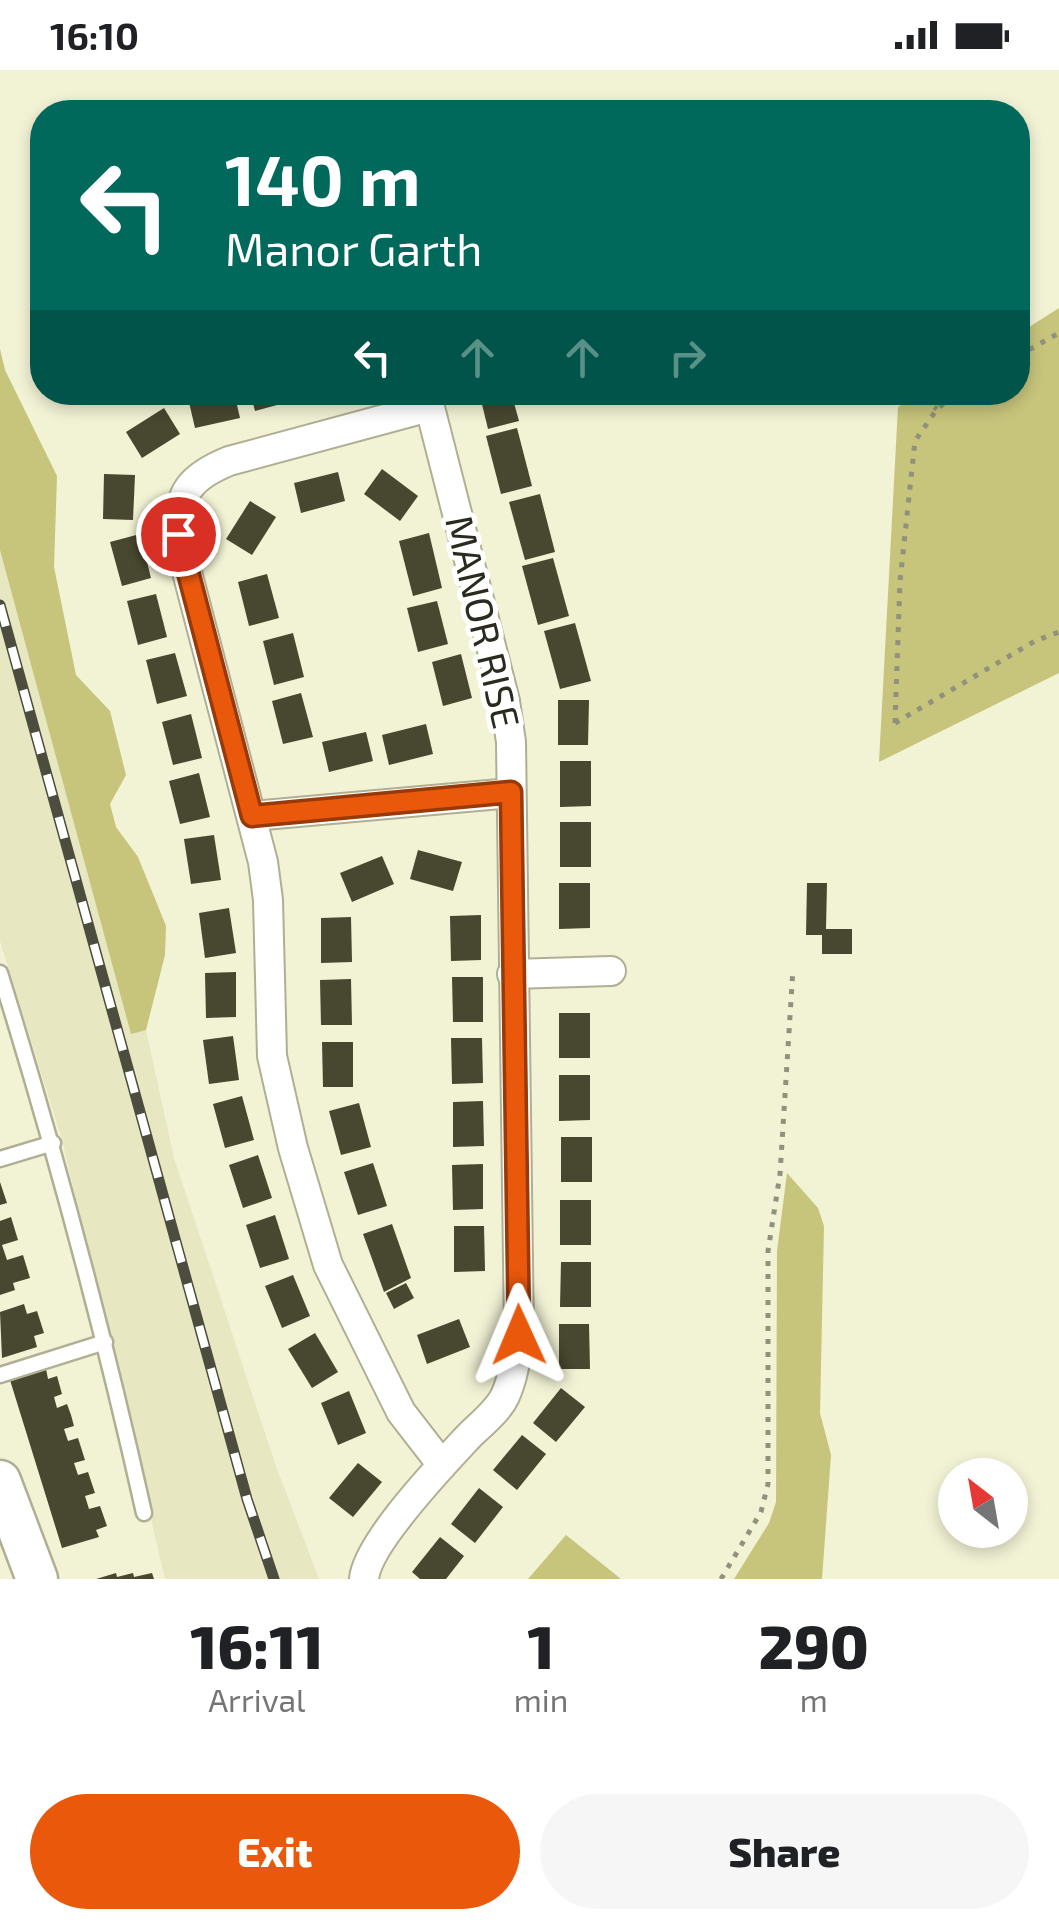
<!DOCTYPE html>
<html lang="en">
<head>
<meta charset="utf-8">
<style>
  body { margin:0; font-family:"Exo 2",sans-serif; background:#f6f6f6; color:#202124; height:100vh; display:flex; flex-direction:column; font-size:38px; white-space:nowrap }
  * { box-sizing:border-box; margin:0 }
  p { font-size:32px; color:#757577 }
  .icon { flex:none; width:55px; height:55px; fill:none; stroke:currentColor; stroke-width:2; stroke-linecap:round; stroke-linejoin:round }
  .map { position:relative; height:1509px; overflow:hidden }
  .panel { display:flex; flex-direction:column; background:#fff; flex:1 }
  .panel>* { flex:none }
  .banner { position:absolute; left:30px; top:30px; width:1000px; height:305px; border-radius:40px; box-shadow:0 5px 15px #0003; background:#00695c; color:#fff; overflow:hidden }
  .needle { width:65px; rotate:329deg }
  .controls { position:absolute; left:938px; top:1388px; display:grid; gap:20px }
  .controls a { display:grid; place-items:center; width:90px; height:90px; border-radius:50%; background:#fff; box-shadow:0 5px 15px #0003; font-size:50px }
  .pin { position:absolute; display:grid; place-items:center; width:85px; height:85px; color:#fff; margin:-42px; border:5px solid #fff; border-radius:50%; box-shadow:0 2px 10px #0007 }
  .me { position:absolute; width:110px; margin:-55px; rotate:359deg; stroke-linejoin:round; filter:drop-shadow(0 0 8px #0008) }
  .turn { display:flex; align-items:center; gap:35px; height:210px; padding:0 30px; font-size:45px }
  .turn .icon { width:130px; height:130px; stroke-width:2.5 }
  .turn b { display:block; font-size:70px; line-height:85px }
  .lanes { display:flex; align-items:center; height:95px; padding:0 30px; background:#0003; justify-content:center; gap:50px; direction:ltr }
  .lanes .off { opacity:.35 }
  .eta { display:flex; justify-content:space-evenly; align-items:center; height:170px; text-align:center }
  .eta b { font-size:60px; font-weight:800; line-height:70px }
  .cta { display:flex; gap:20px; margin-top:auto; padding:20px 30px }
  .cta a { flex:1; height:115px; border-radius:60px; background:#ea580c; color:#fff; font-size:40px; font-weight:800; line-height:115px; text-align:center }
  .cta a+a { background:#f6f6f6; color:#202124 }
  .status { display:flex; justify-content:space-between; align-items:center; height:70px; padding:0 50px; background:#fff; direction:ltr }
  .status svg { height:28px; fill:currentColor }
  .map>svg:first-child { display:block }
  .built { fill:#e7e7c2 }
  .green { fill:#c7c47c }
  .building { fill:#48472f }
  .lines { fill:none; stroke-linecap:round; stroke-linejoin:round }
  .lane-casing { stroke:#b0af94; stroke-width:19 }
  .street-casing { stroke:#b0af94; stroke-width:32 }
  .secondary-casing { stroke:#b0af94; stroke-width:45 }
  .path { stroke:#91917d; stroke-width:5; stroke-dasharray:5 8; stroke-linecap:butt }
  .lane { stroke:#fff; stroke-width:14 }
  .street { stroke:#fff; stroke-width:28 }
  .secondary { stroke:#fff; stroke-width:40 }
  .rail-casing { stroke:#4d4d3f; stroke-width:11 }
  .rail { stroke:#fff; stroke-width:8; stroke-dasharray:22; stroke-linecap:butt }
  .route-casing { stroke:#983908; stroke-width:25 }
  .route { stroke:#ea580c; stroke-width:18 }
  .labels { text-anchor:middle; stroke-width:10; stroke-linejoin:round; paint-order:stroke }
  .street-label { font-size:38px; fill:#2a2a1f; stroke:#fff }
</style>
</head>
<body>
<div class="status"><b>16:10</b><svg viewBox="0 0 49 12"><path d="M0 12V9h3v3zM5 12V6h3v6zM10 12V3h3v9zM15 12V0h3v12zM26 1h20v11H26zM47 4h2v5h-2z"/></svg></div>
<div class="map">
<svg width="1059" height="1509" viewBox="0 0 1059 1509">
  <rect width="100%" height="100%" fill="#f2f2d5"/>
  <path class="built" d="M0,480L131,963L146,960L174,1088L276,1396L319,1509H165L62,1070L0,871Z"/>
  <g class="green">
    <path d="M1059,238V603L879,692L898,337L922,323L1018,322V264Z"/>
    <path d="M0,279L5,300L57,406L54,497L76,605L110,641L126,705L110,734L116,757L138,787L166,856L165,885L146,960L131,964L0,480Z"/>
    <path d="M787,1103L818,1138L824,1156L820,1343L831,1385L822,1509H734L769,1453L776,1432L777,1181Z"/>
    <path d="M566,1465L621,1509H528Z"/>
  </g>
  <g class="building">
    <path d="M213,322H234L240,348L195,358L188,328Z"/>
    <path d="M250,322H309L310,326L255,341Z"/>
    <path d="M479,322H511L519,351L488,359Z"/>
    <path d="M164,338L180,364L142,388L126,362Z"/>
    <path d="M517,358L532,416L501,424L486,366Z"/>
    <path d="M382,399L418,426L400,451L364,424Z"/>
    <path d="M338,402L345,431L301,443L294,413Z"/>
    <path d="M104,404L135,405L133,450L103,449Z"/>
    <path d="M540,424L555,482L525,490L509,432Z"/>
    <path d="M250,431L276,447L252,485L226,469Z"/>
    <path d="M429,463L442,518L413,526L399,471Z"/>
    <path d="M140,464L151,508L122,516L110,472Z"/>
    <path d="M553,488L569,546L538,555L522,496Z"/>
    <path d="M267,504L279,548L249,556L238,512Z"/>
    <path d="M156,524L167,567L138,575L127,531Z"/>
    <path d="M437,531L448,574L418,582L407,538Z"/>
    <path d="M575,553L591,611L560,619L544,561Z"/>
    <path d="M293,563L304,607L274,615L263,571Z"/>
    <path d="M175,583L187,626L157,634L146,590Z"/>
    <path d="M461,584L472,628L443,636L432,592Z"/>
    <path d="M301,623L313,667L283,674L272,631Z"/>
    <path d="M558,630H589L588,675H558Z"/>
    <path d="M191,644L202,688L173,695L162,652Z"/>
    <path d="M426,654L433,684L389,695L382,665Z"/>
    <path d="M366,662L373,691L329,702L322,672Z"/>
    <path d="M560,691H591V736L560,737Z"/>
    <path d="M199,703L210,747L180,754L169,711Z"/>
    <rect x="560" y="752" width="31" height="45"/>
    <path d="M214,765L221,810L191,814L184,769Z"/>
    <path d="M418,780L462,792L453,821L410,809Z"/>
    <path d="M382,786L394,814L352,832L340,803Z"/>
    <path d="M559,813H590V858L559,859Z"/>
    <path d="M807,813H827L826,859H852V884H822V865H806Z"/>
    <path d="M229,838L236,883L205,888L199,843Z"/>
    <path d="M481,845V890L451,891L450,846Z"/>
    <path d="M351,847L352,892L321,893V848Z"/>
    <path d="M236,902V947L206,948L205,903Z"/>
    <path d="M452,907H483V952H453Z"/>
    <path d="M351,909L352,955H321L320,910Z"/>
    <rect x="559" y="943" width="31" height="45"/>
    <path d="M233,966L239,1010L209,1014L203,970Z"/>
    <path d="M451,968H482L483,1013L452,1014Z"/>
    <path d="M322,972H353V1017H323Z"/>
    <path d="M559,1005H590V1050L559,1051Z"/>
    <path d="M242,1026L254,1070L225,1078L213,1034Z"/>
    <path d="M483,1031L484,1076L453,1077V1032Z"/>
    <path d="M359,1033L371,1077L341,1085L329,1041Z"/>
    <rect x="561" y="1067" width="31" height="45"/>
    <path d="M258,1085L272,1128L243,1138L229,1095Z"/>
    <path d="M373,1093L387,1136L358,1145L344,1102Z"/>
    <path d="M483,1094V1139L453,1140L452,1095Z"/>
    <path d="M0,1112L7,1133L0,1135Z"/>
    <rect x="560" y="1130" width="31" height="45"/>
    <path d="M275,1145L289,1189L260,1198L246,1155Z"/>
    <path d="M11,1147L18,1170L2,1175L7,1190L23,1185L30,1208L13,1213L15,1220L0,1225V1151Z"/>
    <path d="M392,1154L411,1208L384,1222L363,1164Z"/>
    <path d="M454,1156H484L485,1201L454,1202Z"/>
    <path d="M561,1192H591V1237H560Z"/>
    <path d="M293,1205L310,1246L282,1258L265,1216Z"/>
    <path d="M406,1213L414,1228L394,1239L386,1223Z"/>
    <path d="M24,1234L27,1244L37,1241L44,1263L34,1266L37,1277L2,1288L0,1242Z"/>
    <path d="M459,1249L470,1277L427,1294L417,1265Z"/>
    <path d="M559,1254H589L590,1299H559Z"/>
    <path d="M315,1263L338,1302L312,1318L288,1279Z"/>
    <path d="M46,1299L48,1309L57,1306L62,1324L54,1327L57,1338L67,1334L71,1345L74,1356L64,1359L68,1371L78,1368L85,1390L74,1393L78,1405L88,1402L95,1423L85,1426L89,1439L100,1436L107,1456L96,1460L99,1467L62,1478L10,1310Z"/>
    <path d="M561,1318L585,1337L556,1372L533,1353Z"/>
    <path d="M349,1321L366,1363L338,1375L321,1333Z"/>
    <path d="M522,1365L546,1384L517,1420L493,1400Z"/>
    <path d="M358,1393L382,1412L353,1447L329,1428Z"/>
    <path d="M479,1418L503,1437L475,1473L451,1454Z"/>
    <path d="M440,1467L464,1486L446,1509H420L412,1502Z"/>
    <path d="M116,1503L117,1507L133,1503L134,1507L152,1503L154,1509H96Z"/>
  </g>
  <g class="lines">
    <g class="lane-casing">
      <g id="lane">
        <path d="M0,903C56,1083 103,1259 144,1443"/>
        <path d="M0,1089L53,1073"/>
        <path d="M0,1305L105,1272"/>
      </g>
    </g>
    <g class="street-casing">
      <g id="street">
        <path d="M429,337L229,391C190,407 179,422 177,464L263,792L268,830L272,986L293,1078L328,1195L401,1342L442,1395"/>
        <path d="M252,746L511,723"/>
        <path d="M512,904L611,901"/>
        <path d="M364,1509C367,1473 442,1395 469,1366C481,1354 498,1341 505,1326C514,1306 516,1286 519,1265L511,672L505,631L426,322"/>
      </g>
    </g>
    <g class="secondary-casing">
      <path id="secondary" d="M0,1411L37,1509"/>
    </g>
    <g class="path">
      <path d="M1018,286L1059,263"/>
      <path d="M913,322L937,339"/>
      <path d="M895,653L900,511L915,371L937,339L958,322"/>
      <path d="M895,653L1035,571L1059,562"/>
      <path d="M721,1509L761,1442L768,1414V1181L780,1104L793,899"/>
    </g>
    <use href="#lane" class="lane"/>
    <use href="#street" class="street"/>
    <use href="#secondary" class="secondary"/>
    <g class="rail-casing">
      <path id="rail" d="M0,535L247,1429L274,1509"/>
    </g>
    <use href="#rail" class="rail"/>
  </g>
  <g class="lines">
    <g class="route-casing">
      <path id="route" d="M178,464L252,746L511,722L519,1265"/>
    </g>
    <use href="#route" class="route"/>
  </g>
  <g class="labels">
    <g class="street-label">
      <text transform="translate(482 552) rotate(77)" y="13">MANOR RISE</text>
    </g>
  </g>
</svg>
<div class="controls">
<a><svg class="needle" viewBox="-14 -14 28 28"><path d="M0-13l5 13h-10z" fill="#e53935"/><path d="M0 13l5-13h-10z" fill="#757577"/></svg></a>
</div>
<div class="pin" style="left:178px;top:464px;background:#d93025"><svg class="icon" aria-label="arrive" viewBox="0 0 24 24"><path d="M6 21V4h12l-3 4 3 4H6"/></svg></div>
<svg class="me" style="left:519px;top:1265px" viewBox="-20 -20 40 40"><path d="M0-17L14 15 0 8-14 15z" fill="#ea580c" stroke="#fff" stroke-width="4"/></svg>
<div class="banner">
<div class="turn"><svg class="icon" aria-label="left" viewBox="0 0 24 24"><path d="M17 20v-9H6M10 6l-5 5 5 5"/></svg><div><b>140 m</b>Manor Garth</div></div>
<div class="lanes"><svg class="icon" aria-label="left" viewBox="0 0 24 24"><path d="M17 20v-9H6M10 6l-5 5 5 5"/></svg><svg class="icon off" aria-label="ahead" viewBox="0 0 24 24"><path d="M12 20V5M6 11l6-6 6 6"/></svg><svg class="icon off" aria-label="ahead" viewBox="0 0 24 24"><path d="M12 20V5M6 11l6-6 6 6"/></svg><svg class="icon off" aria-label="right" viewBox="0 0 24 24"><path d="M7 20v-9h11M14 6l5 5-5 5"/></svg></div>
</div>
</div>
<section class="panel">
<div class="eta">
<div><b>16:11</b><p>Arrival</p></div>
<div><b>1</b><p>min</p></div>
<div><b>290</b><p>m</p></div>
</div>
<div class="cta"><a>Exit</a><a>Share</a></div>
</section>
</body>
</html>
